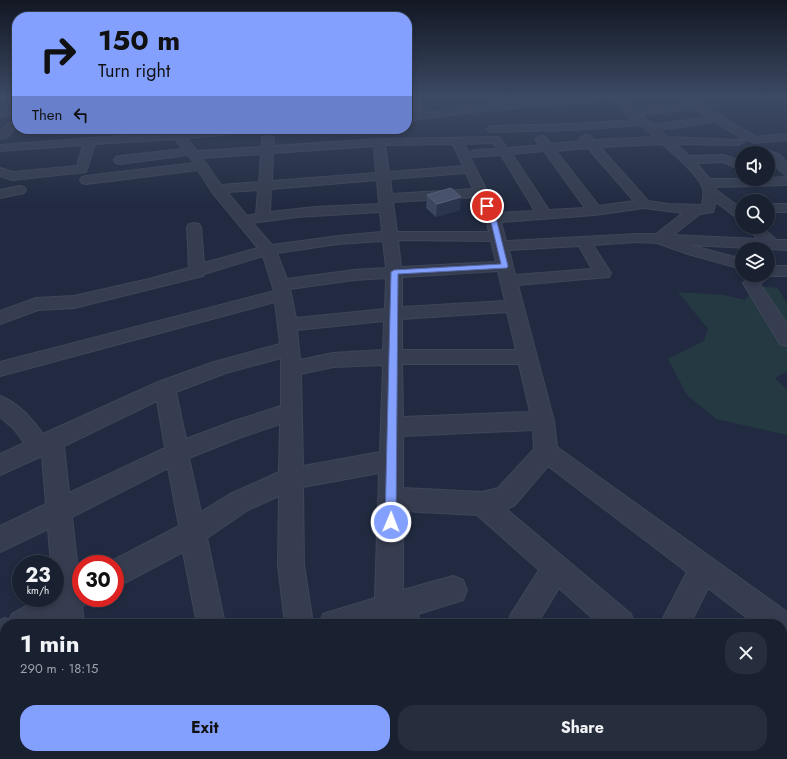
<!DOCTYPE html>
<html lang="en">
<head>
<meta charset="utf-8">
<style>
  body { margin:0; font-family:Jost,sans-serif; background:#262d3c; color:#f1f3f6; height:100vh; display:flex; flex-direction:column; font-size:15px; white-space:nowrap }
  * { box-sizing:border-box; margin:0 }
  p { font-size:13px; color:#9fa3ab }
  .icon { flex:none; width:22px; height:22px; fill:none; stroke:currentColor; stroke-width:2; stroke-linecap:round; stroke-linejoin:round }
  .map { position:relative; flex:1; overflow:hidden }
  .sheet { position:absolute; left:0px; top:619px; width:787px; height:140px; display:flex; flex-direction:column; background:#192030; border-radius:16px 16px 0 0; box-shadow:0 2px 6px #0003,0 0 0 1px #373e4c }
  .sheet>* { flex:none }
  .top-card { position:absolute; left:12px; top:12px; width:400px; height:122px; border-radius:16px; box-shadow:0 2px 6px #0003,0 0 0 1px #373e4c; background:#83a0ff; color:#111; overflow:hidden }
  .controls { position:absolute; left:735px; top:146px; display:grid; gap:8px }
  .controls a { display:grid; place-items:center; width:40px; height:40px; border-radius:50%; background:#192030; box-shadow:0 2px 6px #0003,0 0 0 1px #373e4c; font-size:20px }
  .speed { position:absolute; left:12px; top:555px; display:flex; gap:8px; font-size:20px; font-weight:700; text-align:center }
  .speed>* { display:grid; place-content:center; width:52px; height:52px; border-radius:50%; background:#192030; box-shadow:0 2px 6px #0003,0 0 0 1px #373e4c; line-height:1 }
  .speed small { font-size:10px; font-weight:400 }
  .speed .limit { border:6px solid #d22; background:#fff; color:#111 }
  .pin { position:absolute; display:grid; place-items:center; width:34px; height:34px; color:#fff; margin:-17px; border:2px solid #fff; border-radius:50%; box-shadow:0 1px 4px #0007 }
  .me { position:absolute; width:44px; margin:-22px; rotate:1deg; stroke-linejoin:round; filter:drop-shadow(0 0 3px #0008) }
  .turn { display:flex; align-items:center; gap:14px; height:84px; padding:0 20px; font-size:18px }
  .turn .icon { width:52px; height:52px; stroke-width:2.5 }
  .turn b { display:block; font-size:28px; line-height:34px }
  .then { display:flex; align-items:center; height:38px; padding:0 20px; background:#0003; gap:8px; font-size:15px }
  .round { display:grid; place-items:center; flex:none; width:42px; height:42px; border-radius:16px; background:#262d3c }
  .summary { display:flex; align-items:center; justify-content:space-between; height:68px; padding:0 20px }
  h1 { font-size:24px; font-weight:700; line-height:30px }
  .primary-button { display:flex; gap:8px; margin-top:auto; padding:8px 20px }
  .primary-button a { flex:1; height:46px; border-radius:16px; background:#83a0ff; color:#111; font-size:16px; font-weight:700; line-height:46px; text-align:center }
  .primary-button a+a { background:#262d3c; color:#f1f3f6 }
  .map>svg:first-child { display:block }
  .green { fill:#243941 }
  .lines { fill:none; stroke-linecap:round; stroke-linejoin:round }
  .minor-casing { stroke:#3f4659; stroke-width:2 }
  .minor { fill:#363d50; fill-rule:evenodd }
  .wall { fill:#3c465f }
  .shaded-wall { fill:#2c354e }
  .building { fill:#49526b; stroke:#59627a }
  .route { fill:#83a0ff; stroke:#5568a6 }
</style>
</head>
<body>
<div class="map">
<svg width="787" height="759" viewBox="0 0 787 759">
  <rect width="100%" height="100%" fill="#212a40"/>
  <path class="green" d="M756,286L778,288L787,304V370L786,372L775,378L787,390V435L716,419L687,395L668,359L704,341L708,329L678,292L724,295L745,300Z"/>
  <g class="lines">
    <g class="minor-casing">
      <g id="minor">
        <path d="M408,98H418L425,113C483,105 543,96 603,98L598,101L482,111L407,121V115L415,114Z"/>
        <path d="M609,98H620L634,110L686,104L678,98H690L756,137L787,134V140L755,143L741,138L715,122L659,130L668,137L742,140L744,142L738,145L676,144L689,156L723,155L742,161V170L723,162L696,163L710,179H768V178L787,177V185L715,187L716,190L742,209V219L737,218L716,202L713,212L700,214L673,235L758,239L747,227H762L776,240H787V250L690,245L742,259V269L688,254L657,243L637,242L593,245L611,273L609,277L518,285L554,421L557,447L787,612V635L782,637V624H755L708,588L690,624H660L687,572L548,466L514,506L506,509L631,614L635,624H599L559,588L537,624H507L511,614L539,570L477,515L403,511V590L453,576L463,580L467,590L463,600L418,614L420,624H392L391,622L383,624H319L323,614L375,598L379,473L303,487L304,565L313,624H285L278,565L279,496L248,510L207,538L225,624H197L183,552L115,588V564H106L179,526L168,468L72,517L79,579L81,578V598H92L91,602L82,606L84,624H56L55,621L51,624H5V649L0,651V620L5,618L9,620L12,614L41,598H55V564H51L48,529L0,552V526L46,504L42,456L0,475V454L24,443L14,429L0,417V396C19,403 32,419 43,434L158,382L214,362L280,344L275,302L0,376V362L274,291L263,256L204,274L203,276L74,308L38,310L0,324V311L36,298L74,296L149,279L189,268L187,227L189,224L194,223L199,224L201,227L204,263L258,248L212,192L198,170L86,184L82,183L80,180L82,177L86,176L194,163L188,155L120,164L116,163L114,160L116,157L120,156L183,149L175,139L95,144L86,172L12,180L0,176V168L13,172L77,166L83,145L0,151V145L173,132L174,129H184V131L215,129H265L260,132L186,138L197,151L262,147V137L268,134L274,137L273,146L379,139L496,137L500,138L507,148L540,145L535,139L541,136L545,137L551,144L583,141L580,138L586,135L590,136L594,140L655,137L641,125L574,130L491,132L486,129L491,126L574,124L634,120ZM694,109L707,117L653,125L641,115ZM493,143L497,149L474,150L469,153L464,144ZM453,144L463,166L389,172L385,145ZM662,144C672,152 695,173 701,184C705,191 703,198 702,205L668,204L648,201L600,147ZM374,146L376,173L272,181L273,153ZM588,148L634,201L599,206L556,151ZM544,151L585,208L549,210L512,154ZM261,154L259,182L221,185L202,158ZM501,155L535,211L498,213L470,157ZM466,173L473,189L392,194L390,179ZM377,180L379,204L315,207L270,212L271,189ZM258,190L256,214L247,216L227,192ZM477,197L486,218L489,232H397L393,202ZM644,208L683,213L656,234H637L506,241L501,222L595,215ZM380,212L382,232L338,236L272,245L253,223L297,217ZM398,240L491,241L496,262L401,267ZM383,241L386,268L354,270L287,279L277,253L338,244ZM579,246L592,269L515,275L509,250ZM498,271L505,301L402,307V277ZM386,278L385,309L296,318L290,289L354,280ZM507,312L516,350H402V319ZM384,321L383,350L333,353L300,360L297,330ZM281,358V406L234,421L186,439L176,392L226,373ZM402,364H519L530,412L403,417ZM383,365L380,452L303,466L301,374L333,367ZM157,401L165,448L69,493L64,446ZM280,424L279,472L230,494L201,512L189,458L239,438ZM533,430L534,449L498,488L482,492L403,488V436Z"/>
        <path d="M17,109V115L0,117V111Z"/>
        <path d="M13,122L17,123V127L6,138L0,139V132L9,123Z"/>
        <path d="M768,150L780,155L787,163V175C778,173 776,163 768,159V153H763Z"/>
        <path d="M19,186L24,187L26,190L24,193L0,198V190Z"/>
        <rect x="768" y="204" width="19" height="8"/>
        <path d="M768,266H787V276H770L760,284L787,324V346L780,344L743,283L752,275H768Z"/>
        <path d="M31,754H73L71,759H29Z"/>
        <path d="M290,754H330L328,759H288Z"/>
        <path d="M418,754H452L453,759H419Z"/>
        <path d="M576,754H616L614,759H574Z"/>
      </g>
    </g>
    <use href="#minor" class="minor"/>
  </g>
  <path class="wall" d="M427,195L460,210L436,217L426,208Z"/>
  <path class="shaded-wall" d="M461,197L460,210L436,217L437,204Z"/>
  <path class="building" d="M451,188L461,197L437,204L427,195Z"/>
  <linearGradient id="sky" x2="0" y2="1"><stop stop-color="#121723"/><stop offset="0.48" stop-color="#3d4a64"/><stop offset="1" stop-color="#3d4a64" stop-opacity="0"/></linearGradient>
  <rect width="787" height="204" fill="url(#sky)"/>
  <path class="route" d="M485,204H489L496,218L508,266L507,268L398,274L396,522L395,526L391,528L387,526L385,522L391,272L394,270L501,264L490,218L484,206Z"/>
</svg>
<div class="controls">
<a><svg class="icon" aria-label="sound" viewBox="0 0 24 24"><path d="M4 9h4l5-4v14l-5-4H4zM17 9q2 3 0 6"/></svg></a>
<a><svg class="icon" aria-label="search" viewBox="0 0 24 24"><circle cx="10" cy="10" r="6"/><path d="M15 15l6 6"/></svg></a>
<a><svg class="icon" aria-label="layers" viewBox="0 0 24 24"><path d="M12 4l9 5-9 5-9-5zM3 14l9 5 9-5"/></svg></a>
</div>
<div class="speed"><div>23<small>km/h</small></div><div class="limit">30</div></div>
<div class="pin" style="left:487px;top:206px;background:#d93025"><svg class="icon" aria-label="arrive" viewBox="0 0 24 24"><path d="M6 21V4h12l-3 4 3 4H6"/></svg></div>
<svg class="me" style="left:391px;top:522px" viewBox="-20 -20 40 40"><circle r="17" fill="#83a0ff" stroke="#fff" stroke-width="3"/><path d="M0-11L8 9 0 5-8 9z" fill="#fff"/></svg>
<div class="top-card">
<div class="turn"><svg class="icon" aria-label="right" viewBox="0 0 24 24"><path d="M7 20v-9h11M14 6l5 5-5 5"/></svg><div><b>150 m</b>Turn right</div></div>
<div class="then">Then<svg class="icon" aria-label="left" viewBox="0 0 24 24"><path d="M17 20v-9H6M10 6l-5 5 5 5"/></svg></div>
</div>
<section class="sheet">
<div class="summary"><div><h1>1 min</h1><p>290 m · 18:15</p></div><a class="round"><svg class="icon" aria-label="close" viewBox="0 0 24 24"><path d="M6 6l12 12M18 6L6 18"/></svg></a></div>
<div class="primary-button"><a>Exit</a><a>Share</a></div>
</section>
</div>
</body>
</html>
